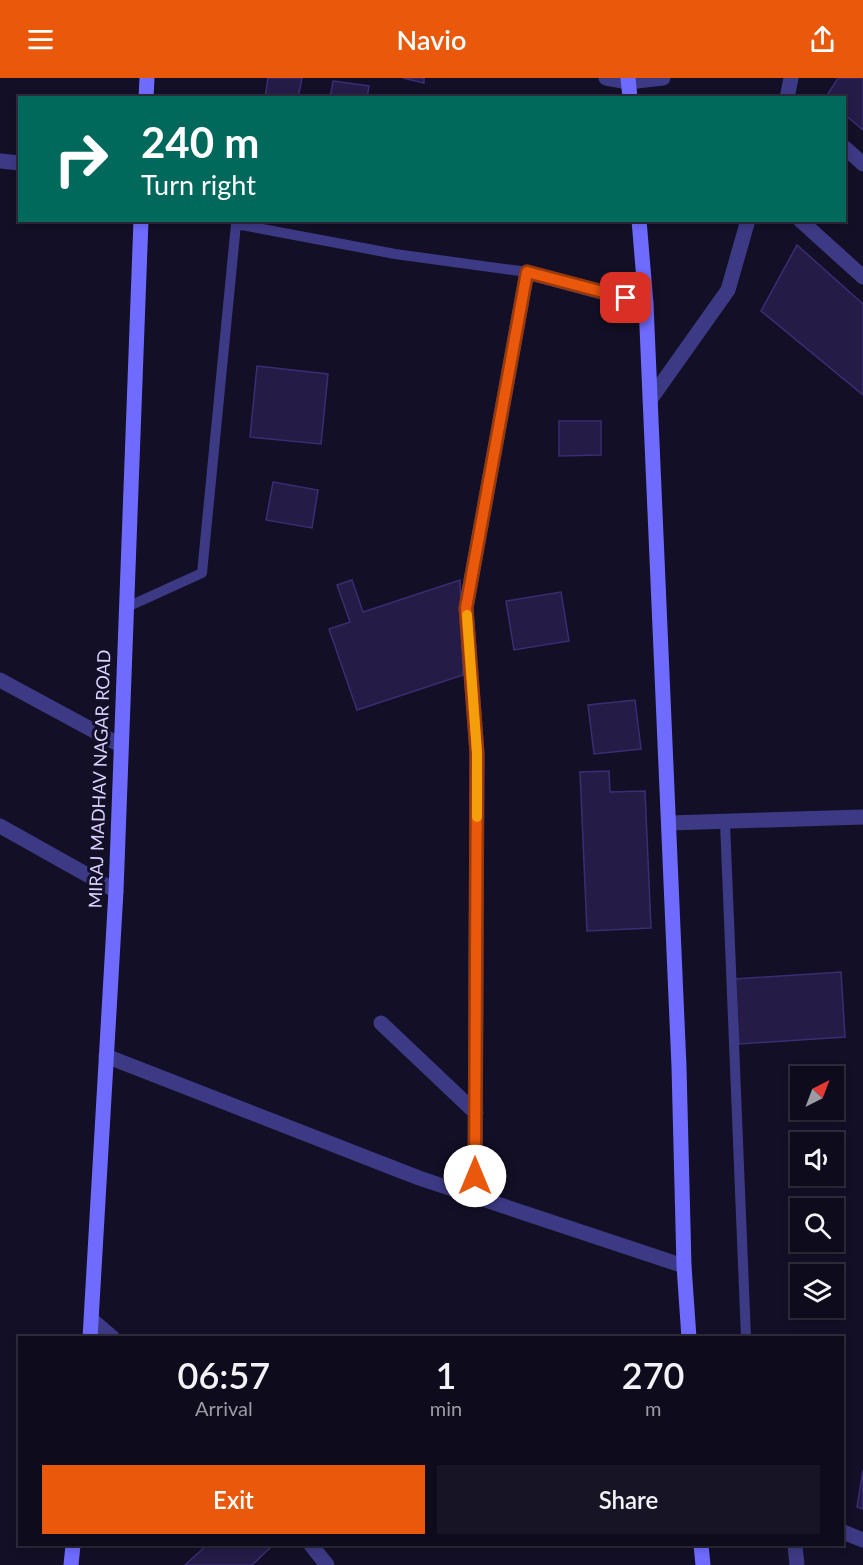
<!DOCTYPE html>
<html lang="en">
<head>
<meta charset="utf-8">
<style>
  body { margin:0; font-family:Lato,sans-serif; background:#171425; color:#f1f3f6; height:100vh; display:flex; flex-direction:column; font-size:22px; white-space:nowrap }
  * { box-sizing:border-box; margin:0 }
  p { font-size:20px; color:#9b9ba3 }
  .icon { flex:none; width:33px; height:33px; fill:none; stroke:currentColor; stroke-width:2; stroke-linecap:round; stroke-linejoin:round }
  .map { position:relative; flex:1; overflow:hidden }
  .side { position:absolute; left:18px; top:1258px; width:826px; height:210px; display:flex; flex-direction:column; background:#0e0b1c; border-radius:0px; box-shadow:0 3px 9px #0003,0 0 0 2px #2e2b3b }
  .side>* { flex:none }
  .hud { position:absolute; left:18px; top:18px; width:828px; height:126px; border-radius:0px; box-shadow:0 3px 9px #0003,0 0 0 2px #2e2b3b; background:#00695c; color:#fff; overflow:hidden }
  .needle { width:39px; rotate:42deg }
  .tools { position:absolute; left:790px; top:988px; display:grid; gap:12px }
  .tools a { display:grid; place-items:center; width:54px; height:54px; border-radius:0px; background:#0e0b1c; box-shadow:0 3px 9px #0003,0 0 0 2px #2e2b3b; font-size:30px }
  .pin { position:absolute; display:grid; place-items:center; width:51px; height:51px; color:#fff; margin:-26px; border-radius:12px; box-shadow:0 3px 9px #0006 }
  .me { position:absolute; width:66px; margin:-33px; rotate:0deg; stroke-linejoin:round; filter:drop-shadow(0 0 4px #0008) }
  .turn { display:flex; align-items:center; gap:21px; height:126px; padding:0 24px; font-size:27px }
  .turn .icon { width:78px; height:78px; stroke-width:2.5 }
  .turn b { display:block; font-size:42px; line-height:51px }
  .eta { display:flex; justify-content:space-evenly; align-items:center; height:102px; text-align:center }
  .eta b { font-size:36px; font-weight:600; line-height:42px }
  .action { display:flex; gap:12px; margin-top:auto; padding:12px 24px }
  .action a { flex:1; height:69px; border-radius:0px; background:#ea580c; color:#fff; font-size:24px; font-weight:600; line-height:69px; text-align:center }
  .action a+a { background:#171425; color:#f1f3f6 }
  header { display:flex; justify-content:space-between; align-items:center; height:78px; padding:0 24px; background:#ea580c; color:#fff; font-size:27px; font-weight:600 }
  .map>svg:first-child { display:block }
  .building { fill:#241b47; stroke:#3b2d73; stroke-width:1.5 }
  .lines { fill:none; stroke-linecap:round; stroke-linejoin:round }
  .lane { stroke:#3d3a85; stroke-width:10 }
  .street { stroke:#3d3a85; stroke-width:15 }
  .secondary { stroke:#6f6bff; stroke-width:15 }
  .route-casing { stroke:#983908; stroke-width:15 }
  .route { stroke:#ea580c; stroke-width:10 }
  .slow { stroke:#f59e0b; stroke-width:10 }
  .labels { text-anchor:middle; stroke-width:6; stroke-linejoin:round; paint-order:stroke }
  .street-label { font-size:18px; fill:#d9d4ff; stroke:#130f26 }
</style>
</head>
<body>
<header><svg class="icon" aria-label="menu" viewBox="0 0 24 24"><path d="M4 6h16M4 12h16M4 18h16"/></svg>Navio<svg class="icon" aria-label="share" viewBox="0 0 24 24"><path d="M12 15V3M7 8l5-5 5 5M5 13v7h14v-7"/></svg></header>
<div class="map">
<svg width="863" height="1487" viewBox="0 0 863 1487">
  <rect width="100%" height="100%" fill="#130f26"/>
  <g class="building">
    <path d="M268,0H302L298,20H265Z"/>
    <path d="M403,0H424V5Z"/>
    <path d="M838,0H863V52L844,36V20L826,19Z"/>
    <path d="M333,3L369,8L367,20H330Z"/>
    <path d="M797,167L863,226V317L761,233Z"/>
    <path d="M257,288L328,296L321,366L250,359Z"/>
    <path d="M559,343H601V377L559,378Z"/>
    <path d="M273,404L318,412L312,450L266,442Z"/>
    <path d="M352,502L363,534L460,502L463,597L357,632L329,551L350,544L337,507Z"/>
    <path d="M561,514L569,563L514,572L506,523Z"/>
    <path d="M635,622L641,671L594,676L588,627Z"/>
    <path d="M609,693L610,714L645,713L651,850L587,853L580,694Z"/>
    <path d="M841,894L845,959L739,966L735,901Z"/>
    <path d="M863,1392V1431L857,1429Z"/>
    <path d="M207,1467H271L272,1468L252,1487H185Z"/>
  </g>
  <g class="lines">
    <g class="lane">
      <path d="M125,530L202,495L236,146L395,176L527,194"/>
      <path d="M725,744L746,1260"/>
    </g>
    <g class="street">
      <path d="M606,0L628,4L663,0"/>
      <path d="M787,20L791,0"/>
      <path d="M844,69L863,86"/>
      <path d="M0,83L20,85"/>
      <path d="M800,142L863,199"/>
      <path d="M650,322L728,212L748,142"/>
      <path d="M0,602L120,667"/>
      <path d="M669,745L863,739"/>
      <path d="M0,748L116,813"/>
      <path d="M381,945L476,1035"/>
      <path d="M106,978L419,1100L684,1188"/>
      <path d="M475,1119L477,675L466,530L527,194L646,226"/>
      <path d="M92,1242L113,1260"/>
      <path d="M843,1454L863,1462"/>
      <path d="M311,1467L327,1487"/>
      <path d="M795,1467L797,1487"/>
    </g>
    <g class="secondary">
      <path d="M628,0L630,20"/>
      <path d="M146,20L147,0"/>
      <path d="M639,142L646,226L679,989L684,1188L689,1260"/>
      <path d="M90,1260L116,813L141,142"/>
      <path d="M701,1467L703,1487"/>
      <path d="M71,1487L73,1467"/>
    </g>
  </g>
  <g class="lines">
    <g class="route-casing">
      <path id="route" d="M475,1098L477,675L466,530L527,194L626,220"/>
    </g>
    <use href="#route" class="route"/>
    <path class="slow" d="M467,537L477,675V739"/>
  </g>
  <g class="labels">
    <g class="street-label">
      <text transform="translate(100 701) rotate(-88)" y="6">MIRAJ MADHAV NAGAR ROAD</text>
    </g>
  </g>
</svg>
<div class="tools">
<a><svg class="needle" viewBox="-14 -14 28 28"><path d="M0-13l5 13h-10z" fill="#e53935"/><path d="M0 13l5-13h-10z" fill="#9b9ba3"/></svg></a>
<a><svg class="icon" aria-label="sound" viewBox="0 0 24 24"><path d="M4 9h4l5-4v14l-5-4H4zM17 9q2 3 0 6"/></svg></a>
<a><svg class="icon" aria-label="search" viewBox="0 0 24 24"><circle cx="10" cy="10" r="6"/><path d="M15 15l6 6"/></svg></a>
<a><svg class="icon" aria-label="layers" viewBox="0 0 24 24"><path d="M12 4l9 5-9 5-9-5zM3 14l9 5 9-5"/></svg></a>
</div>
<div class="pin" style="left:626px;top:220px;background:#d93025"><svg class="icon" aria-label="arrive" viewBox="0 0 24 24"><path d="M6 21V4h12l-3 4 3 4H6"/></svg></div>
<svg class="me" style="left:475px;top:1098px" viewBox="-20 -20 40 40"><circle r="19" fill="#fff"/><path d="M0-13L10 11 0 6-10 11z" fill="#ea580c"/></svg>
<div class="hud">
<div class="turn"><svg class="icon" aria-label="right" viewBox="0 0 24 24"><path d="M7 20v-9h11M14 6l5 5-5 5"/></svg><div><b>240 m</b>Turn right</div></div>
</div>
<section class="side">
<div class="eta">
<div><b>06:57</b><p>Arrival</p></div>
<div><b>1</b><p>min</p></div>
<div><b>270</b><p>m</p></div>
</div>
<div class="action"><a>Exit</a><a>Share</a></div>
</section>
</div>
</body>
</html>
